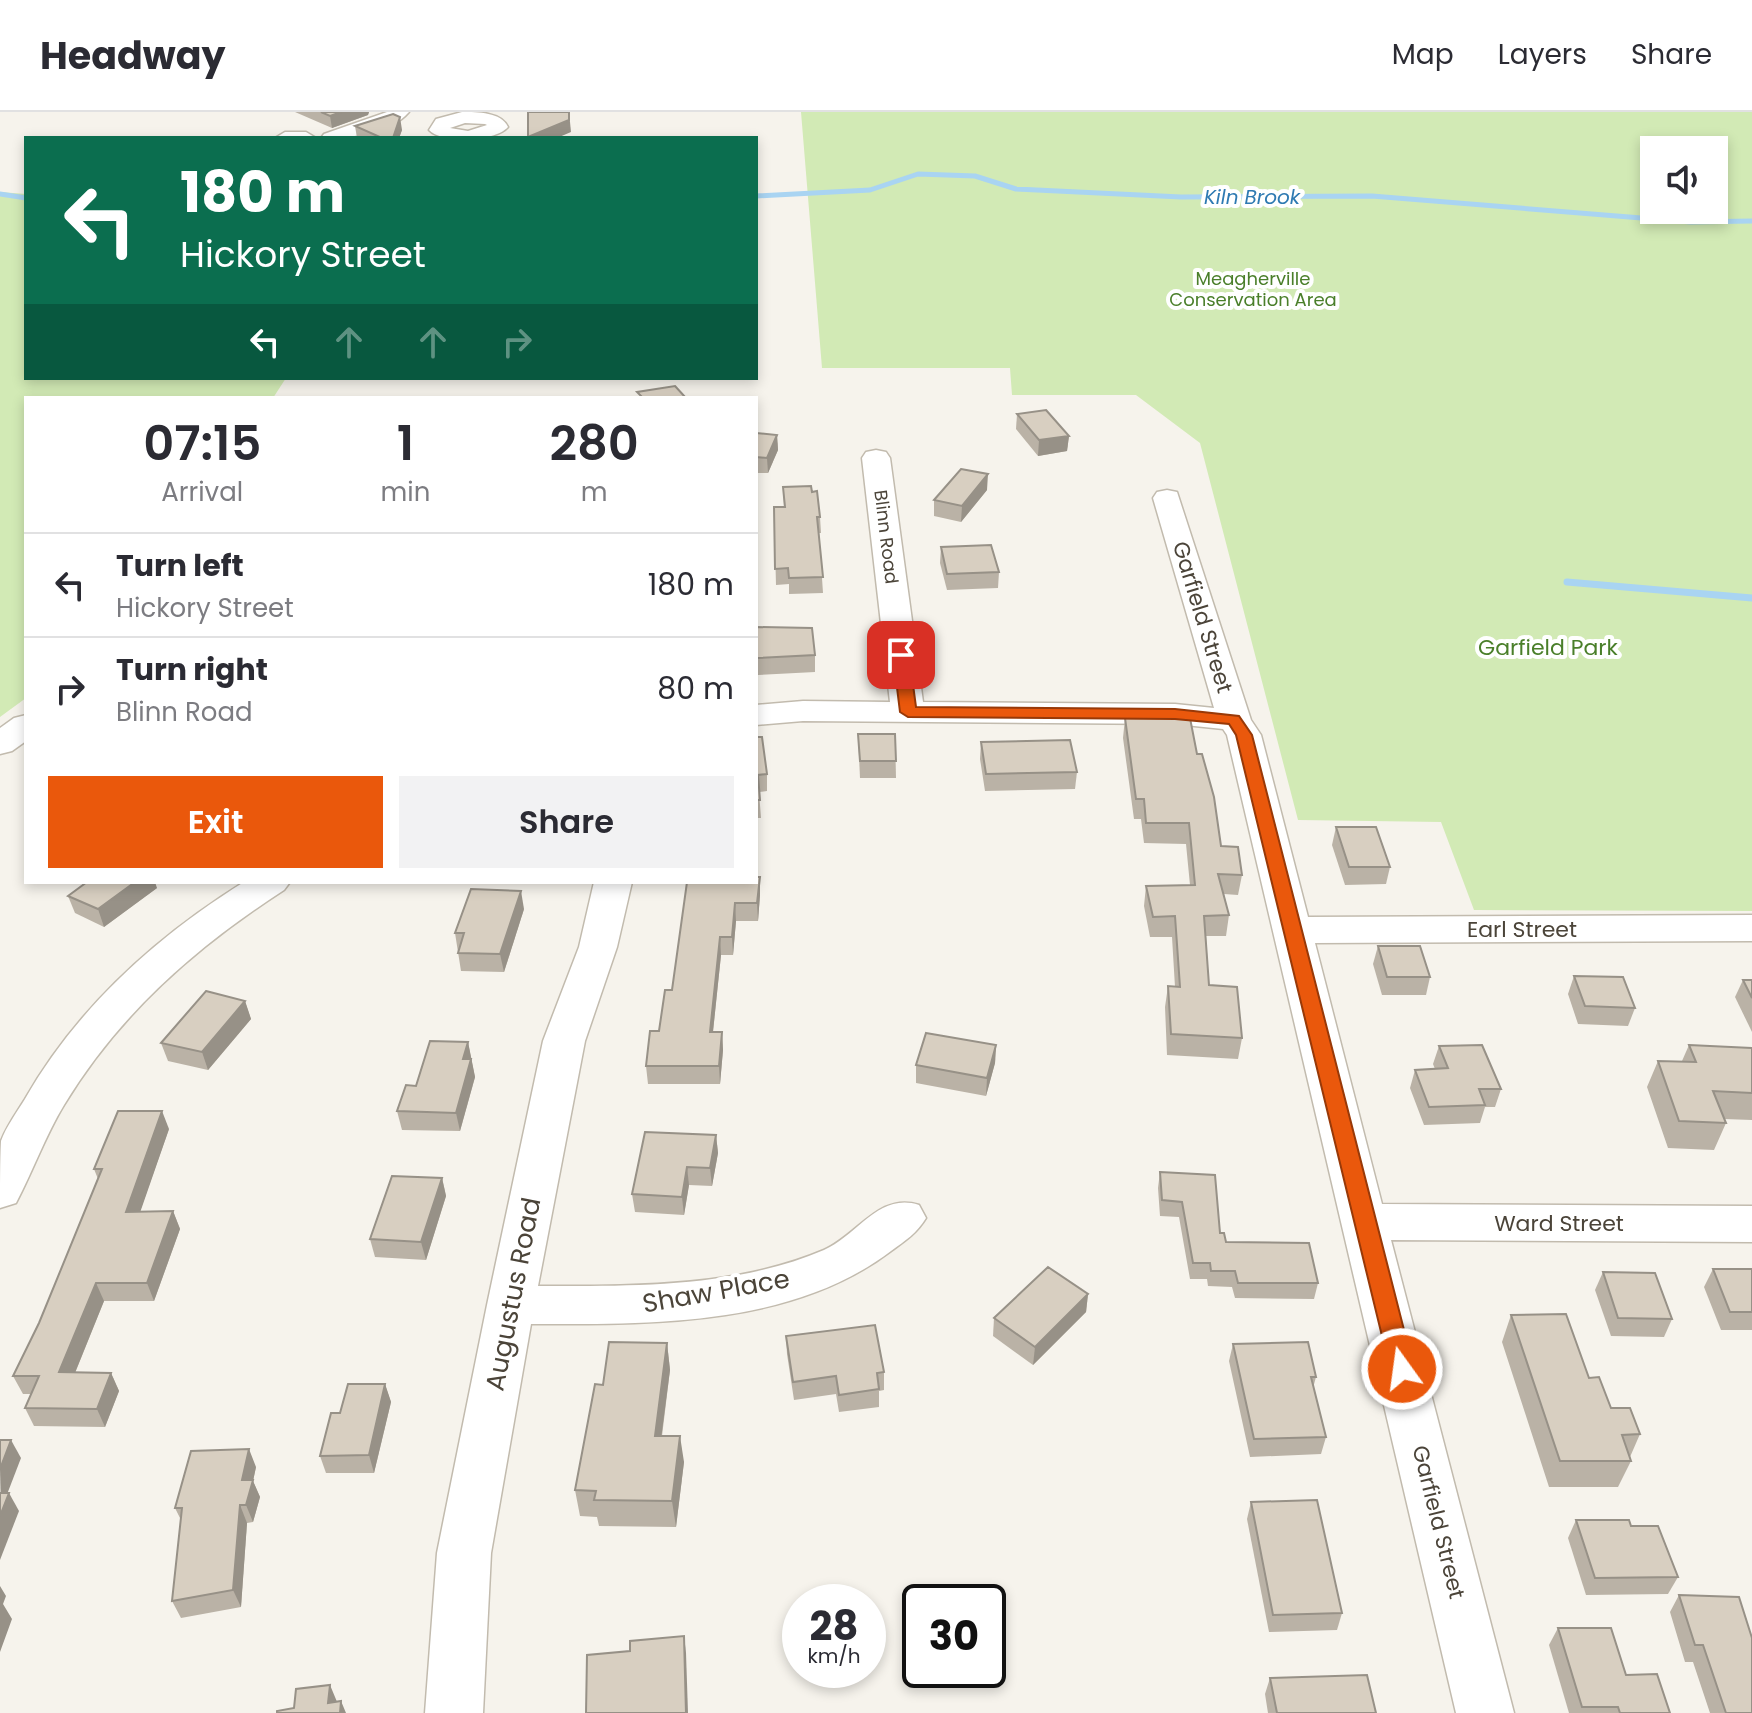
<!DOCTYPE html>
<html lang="en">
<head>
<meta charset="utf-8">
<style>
  body { margin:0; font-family:Poppins,sans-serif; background:#f2f2f3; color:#2b2b33; height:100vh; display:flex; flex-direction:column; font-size:30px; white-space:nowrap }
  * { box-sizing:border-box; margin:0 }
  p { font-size:26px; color:#7c7c81 }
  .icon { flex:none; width:44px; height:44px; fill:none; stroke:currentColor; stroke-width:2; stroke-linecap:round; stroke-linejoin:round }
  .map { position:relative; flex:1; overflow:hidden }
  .sheet { position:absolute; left:24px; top:284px; width:734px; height:488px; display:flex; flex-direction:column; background:#fff; border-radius:0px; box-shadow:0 4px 12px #0003 }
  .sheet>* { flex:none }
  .hud { position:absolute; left:24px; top:24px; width:734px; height:244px; border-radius:0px; box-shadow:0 4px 12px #0003; background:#0b6e4f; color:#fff; overflow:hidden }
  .fabs { position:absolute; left:1640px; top:24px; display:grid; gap:16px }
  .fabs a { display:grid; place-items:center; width:88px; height:88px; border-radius:0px; background:#fff; box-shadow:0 4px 12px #0003; font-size:40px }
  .speed { position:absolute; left:782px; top:1472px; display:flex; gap:16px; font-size:40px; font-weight:700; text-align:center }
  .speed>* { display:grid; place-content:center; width:104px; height:104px; border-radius:50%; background:#fff; box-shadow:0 4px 12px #0003; line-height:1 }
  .speed small { font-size:20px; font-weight:400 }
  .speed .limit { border:4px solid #111; border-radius:12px; background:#fff; color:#111 }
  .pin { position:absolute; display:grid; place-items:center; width:68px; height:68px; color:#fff; margin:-34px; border-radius:16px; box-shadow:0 4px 12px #0006 }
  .me { position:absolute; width:88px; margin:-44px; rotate:346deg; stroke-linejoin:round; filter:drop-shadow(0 0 6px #0008) }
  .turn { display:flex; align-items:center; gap:28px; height:168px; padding:0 24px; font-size:36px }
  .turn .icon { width:104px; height:104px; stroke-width:2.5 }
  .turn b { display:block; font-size:56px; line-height:68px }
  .lanes { display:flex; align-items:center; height:76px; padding:0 24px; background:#0003; justify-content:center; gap:40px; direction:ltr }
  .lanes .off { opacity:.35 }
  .eta { display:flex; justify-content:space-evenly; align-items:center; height:136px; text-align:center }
  .eta b { font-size:48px; font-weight:600; line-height:56px }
  .primary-button { display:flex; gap:16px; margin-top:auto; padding:16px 24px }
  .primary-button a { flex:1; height:92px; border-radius:0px; background:#ea580c; color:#fff; font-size:32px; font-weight:600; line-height:92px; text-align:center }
  .primary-button a+a { background:#f2f2f3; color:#2b2b33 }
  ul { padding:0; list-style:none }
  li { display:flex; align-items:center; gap:24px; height:104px; padding:0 24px; border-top:2px solid #e1e1e2 }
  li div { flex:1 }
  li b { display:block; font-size:30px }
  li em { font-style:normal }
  header { display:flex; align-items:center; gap:48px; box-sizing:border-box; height:112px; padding:0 40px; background:#fff; border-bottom:2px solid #e1e1e2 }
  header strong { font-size:38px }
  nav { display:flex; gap:44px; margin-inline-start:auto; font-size:28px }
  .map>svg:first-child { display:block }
  .green { fill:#d2eab5; fill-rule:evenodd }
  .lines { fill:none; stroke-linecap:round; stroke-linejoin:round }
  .stream-far1 { stroke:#a9d4f2; stroke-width:5 }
  .stream { stroke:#a9d4f2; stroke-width:7 }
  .minor-casing { stroke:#c2bbae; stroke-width:3 }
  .minor { fill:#fff; fill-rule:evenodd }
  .wall { fill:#bab2a6 }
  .shaded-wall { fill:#979187 }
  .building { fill:#d8cfc1; stroke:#979187; stroke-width:2 }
  .route { fill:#ea580c; stroke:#983908; stroke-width:2 }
  .labels { text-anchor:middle; stroke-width:8; stroke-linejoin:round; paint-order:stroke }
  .far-park-label { font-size:18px; fill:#4a7f2a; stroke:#fff }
  .far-street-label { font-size:18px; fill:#4b4439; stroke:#fff }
  .far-water-label { font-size:20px; font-style:italic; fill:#2e7ab2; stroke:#fff }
  .street-label { font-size:22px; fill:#4b4439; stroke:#fff }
  .park-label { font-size:22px; fill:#4a7f2a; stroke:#fff }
  .near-street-label { font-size:26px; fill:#4b4439; stroke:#fff }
</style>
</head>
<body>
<header>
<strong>Headway</strong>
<nav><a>Map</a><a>Layers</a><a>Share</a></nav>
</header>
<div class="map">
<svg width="1752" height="1601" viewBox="0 0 1752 1601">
  <rect width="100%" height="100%" fill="#f6f3ec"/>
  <g class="green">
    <path d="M801,0H1752V799L1474,798L1441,710L1298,708L1200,331L1136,283H1012L1010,256H822ZM1654,38H1714V98H1654Z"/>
    <path d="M0,80L26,82V266H286L273,286H26V586L0,605Z"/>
  </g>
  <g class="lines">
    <g class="stream-far1">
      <path d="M0,82L26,86"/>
      <path d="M756,84L870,78L918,62L975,64L1016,77L1181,85L1372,84L1691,110L1752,109"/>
    </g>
    <path class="stream" d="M1567,470L1752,486"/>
    <g class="minor-casing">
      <g id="minor">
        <path d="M387,0H409C389,23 350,26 321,26L324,22Z"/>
        <path d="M462,0C478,0 501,0 508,15C495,30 442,32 429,18L436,7ZM465,11L485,12L487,13L468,19L450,16Z"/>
        <path d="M285,20H306L316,26H275Z"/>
        <path d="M876,338L886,340L890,346L923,590L1175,592L1214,596L1153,386L1157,380L1167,378L1177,380L1251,608L1261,623L1308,805L1752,803V829L1315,831L1382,1092L1752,1094V1130L1391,1128L1514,1601H1456L1227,623L1223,617L1175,612L803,609L756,613V593L803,589L890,590L862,346L866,340Z"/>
        <path d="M26,603V629L12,639L0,642V616L14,606Z"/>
        <path d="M244,770H290L284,778C196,835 119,902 64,993C45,1024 33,1059 16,1091L0,1096C0,1077 0,1047 1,1029C6,1015 17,1000 25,987C77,896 156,825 244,770Z"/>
        <path d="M594,770H632L617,835L585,929L538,1174C633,1174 735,1176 824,1138C858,1123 879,1080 919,1093L926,1106C917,1121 905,1129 891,1139C791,1215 651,1212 531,1212L491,1441L483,1601H425L437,1441L487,1193L543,929L579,835Z"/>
      </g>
    </g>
    <use href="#minor" class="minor"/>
  </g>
  <g class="wall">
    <path d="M295,0H369L368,3L332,16Z"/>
    <path d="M355,14L402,18L399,26H357Z"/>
    <path d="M1017,302L1069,324L1067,339L1038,344L1016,317Z"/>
    <path d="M756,321L777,323L778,338L768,361H756Z"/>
    <path d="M783,375L812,380L820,405L821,421H819L823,481L789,482V472L776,473L774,395H784Z"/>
    <path d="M987,378L961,410L934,404V388Z"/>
    <path d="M941,435L999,460L998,476L947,478L940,451Z"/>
    <path d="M756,538L815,543V560L758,563Z"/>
    <path d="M1125,606L1197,642L1221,734L1242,763L1238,783L1224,782L1229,803L1226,824H1206L1209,873L1242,926L1238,947L1167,943L1165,895L1168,874L1175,875L1172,825H1150L1144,794L1146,774L1190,773L1186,732L1144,731L1141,707H1134L1123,626Z"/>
    <path d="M858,622H895L896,666H860Z"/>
    <path d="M756,625L767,662V679L759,680L761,706H756Z"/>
    <path d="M981,630L1077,660L1075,677L985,679L980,647Z"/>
    <path d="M1336,715L1390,755L1386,772L1345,773L1332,733Z"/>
    <path d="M687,770L760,783L758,809H736L733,843H721L713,920H722L723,938L720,972H648L646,954L659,919L672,878Z"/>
    <path d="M157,776L104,815L75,801L68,784Z"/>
    <path d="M524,797L504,860L461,859L455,821Z"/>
    <path d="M1378,834L1430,865L1426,883H1382L1373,852Z"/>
    <path d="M1574,864L1635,896L1628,914L1578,912L1568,882Z"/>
    <path d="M1743,868H1752V920L1735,885Z"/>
    <path d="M245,889L251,907L208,958L168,949L161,931Z"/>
    <path d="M468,930L475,965L460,1019L402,1018L397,999Z"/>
    <path d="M996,933L995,951L986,984L916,971V953Z"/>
    <path d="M1689,933L1752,936V1008L1724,1007L1726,1011L1714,1038L1668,1036L1647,975L1658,949H1682Z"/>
    <path d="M1439,934L1501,977L1495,995H1485L1480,1011L1424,1013L1410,976L1415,958L1435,957L1433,952Z"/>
    <path d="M169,1017L140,1099H173L180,1117L154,1189H104L75,1261H111L119,1279L105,1315L34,1314L25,1296L31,1282H23L13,1264L39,1211L98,1067L94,1057Z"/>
    <path d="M716,1023L718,1041L712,1074L689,1073L684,1103L635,1100L632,1082Z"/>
    <path d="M1160,1060L1220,1121L1226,1130L1318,1171L1314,1187L1235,1186L1232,1175L1208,1174L1207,1167H1190L1179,1105L1160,1104L1158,1076Z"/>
    <path d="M442,1066L446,1084L426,1148L375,1145L370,1127Z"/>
    <path d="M1713,1157H1752V1218H1721L1704,1175Z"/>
    <path d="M1603,1160L1672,1207L1664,1225L1611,1224L1595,1178Z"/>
    <path d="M1088,1182L1086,1200L1033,1253L993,1224L994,1206Z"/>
    <path d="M1511,1203L1589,1266L1611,1296L1640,1322L1630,1345L1631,1349L1618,1375H1549L1502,1230Z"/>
    <path d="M786,1224L884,1260V1278L879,1279V1295L839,1300L836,1282L794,1288L787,1242Z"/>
    <path d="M667,1231L670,1258L662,1324L684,1350L676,1415L599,1414L597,1405L580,1404L575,1378L603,1273Z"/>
    <path d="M1233,1232L1316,1265L1313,1276L1326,1325L1321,1342L1250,1345L1229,1249Z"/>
    <path d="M385,1272L391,1290L374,1361H326L320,1344L340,1301Z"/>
    <path d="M256,1355L253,1369L260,1385L253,1410L247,1411L241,1495L181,1506L172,1489L181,1408L175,1396Z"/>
    <path d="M1251,1390L1342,1501L1337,1518L1269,1520L1247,1407Z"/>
    <path d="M1576,1408L1631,1414L1678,1465L1668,1482L1586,1483L1568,1426Z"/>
    <path d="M1679,1483L1752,1601H1710L1693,1550H1685L1670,1500Z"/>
    <path d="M1558,1516L1626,1563L1670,1601H1569L1549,1533Z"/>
    <path d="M1270,1566L1376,1601H1268L1265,1582Z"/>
  </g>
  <g class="shaded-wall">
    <path d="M341,0H369L368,3L332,16L330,4Z"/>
    <path d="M569,0L571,20L557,26H528Z"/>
    <path d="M400,5L402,18L399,26H393Z"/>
    <path d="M777,323L778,338L768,361L767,346Z"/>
    <path d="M1069,324L1067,339L1038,344L1039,328Z"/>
    <path d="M988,362L987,378L961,410L962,394Z"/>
    <path d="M760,765V783L758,809L757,791Z"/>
    <path d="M135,770H155L157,776L104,815L98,797Z"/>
    <path d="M521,779L524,797L504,860L500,842Z"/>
    <path d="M735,791L736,809L733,843L732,825Z"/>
    <path d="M720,825L721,843L711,938L710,920Z"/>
    <path d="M245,889L251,907L208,958L202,940Z"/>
    <path d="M722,920L723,938L720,972L719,954Z"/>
    <path d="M468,930L475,965L460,1019L456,1001L463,947Z"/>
    <path d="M996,933L995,951L986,984L987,966Z"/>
    <path d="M162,999L169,1017L134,1118L126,1100Z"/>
    <path d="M716,1023L718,1041L712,1074L710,1056Z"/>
    <path d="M687,1055L689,1073L684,1103L682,1085Z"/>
    <path d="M442,1066L446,1084L426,1148L421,1130Z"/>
    <path d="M173,1099L180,1117L154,1189L147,1171Z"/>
    <path d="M96,1171L104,1189L68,1278L59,1260Z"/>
    <path d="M1088,1182L1086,1200L1033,1253L1035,1235Z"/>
    <path d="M667,1231L670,1258L658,1350L655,1324Z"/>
    <path d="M111,1261L119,1279L105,1315L97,1297Z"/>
    <path d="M385,1272L391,1290L374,1361L369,1343Z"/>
    <path d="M680,1324L684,1350L676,1415L672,1389Z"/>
    <path d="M11,1328L21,1346L1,1398L0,1357Z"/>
    <path d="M249,1337L256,1355L253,1369L260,1385L253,1410L246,1393L242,1368Z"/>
    <path d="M9,1381L19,1399L0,1448V1404Z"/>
    <path d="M240,1393L247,1411L241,1495L233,1478Z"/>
    <path d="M0,1474L6,1484L3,1492L12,1507L0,1540Z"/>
    <path d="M684,1524L686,1541L688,1601H686Z"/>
    <path d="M330,1573L340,1597L341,1589L346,1601H340L328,1591Z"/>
  </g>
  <g class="building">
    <path d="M321,0H341L330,4Z"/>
    <path d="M528,0H569V8L528,25Z"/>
    <path d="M393,2L400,5L393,26H382L355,14Z"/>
    <path d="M675,274L686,286H643L637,280Z"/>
    <path d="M1046,298L1069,324L1039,328L1017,302Z"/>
    <path d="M756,321L777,323L767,346L756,345Z"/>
    <path d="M961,357L988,362L962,394L934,388Z"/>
    <path d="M811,374L812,380L817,379L820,405H817L823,465L789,466L788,456L775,457L774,395H785L783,375Z"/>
    <path d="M991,433L999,460L947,462L941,435Z"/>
    <path d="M756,515L812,516L815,543L757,546Z"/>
    <path d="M1125,606H1190L1197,642H1202L1214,685L1221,734L1238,735L1242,763L1218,762L1229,803L1204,804L1209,873L1237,875L1242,926L1171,922L1168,874L1180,875L1175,804L1153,805L1146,774L1195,773L1189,711H1146L1144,687H1136Z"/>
    <path d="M858,622H895L896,649H860Z"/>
    <path d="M756,625H762L767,662L758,663L760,688H756Z"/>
    <path d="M1070,628L1077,660L986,662L981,630Z"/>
    <path d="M1336,715H1376L1390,755H1349Z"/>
    <path d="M756,765H760L757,791H735L732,825H720L710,920H722L719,954H646L650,919H659L665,878H672L687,770H756Z"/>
    <path d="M87,770H135L98,797L68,784Z"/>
    <path d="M471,777L521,779L500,842L458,841L464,821H455Z"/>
    <path d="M1378,834H1420L1430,865H1387Z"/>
    <path d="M1574,864L1623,865L1635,896L1585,894Z"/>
    <path d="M1743,868H1752V886Z"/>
    <path d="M206,879L245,889L202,940L161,931Z"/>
    <path d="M926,921L996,933L987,966L916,953Z"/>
    <path d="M430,929L468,930L463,947H471L456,1001L397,999L406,973L416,974Z"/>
    <path d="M1482,933L1501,977H1479L1485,993L1429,995L1415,958L1448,956L1439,934Z"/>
    <path d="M1689,933L1752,936V981L1713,979L1726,1011L1679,1009L1658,949L1696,950Z"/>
    <path d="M118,999H162L126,1100L173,1099L147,1171H96L59,1260L111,1261L97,1297L25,1296L39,1264H13L39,1211L102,1057H94Z"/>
    <path d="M645,1020L716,1023L710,1056L687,1055L682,1085L632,1082Z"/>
    <path d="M1160,1060L1215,1063L1220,1121H1224L1226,1130L1309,1131L1318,1171H1238L1235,1159H1211L1210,1151H1193L1182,1090L1162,1088Z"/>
    <path d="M392,1064L442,1066L421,1130L370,1127Z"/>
    <path d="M1048,1155L1088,1182L1035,1235L994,1206Z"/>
    <path d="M1713,1157H1752V1200H1730Z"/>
    <path d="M1603,1160L1655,1161L1672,1207L1618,1206Z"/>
    <path d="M1566,1202L1589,1266L1599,1265L1611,1296H1630L1640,1322L1622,1323L1631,1349H1560L1511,1203Z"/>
    <path d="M875,1213L884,1260L877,1261L879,1277L839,1283L836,1264L793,1270L786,1224Z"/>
    <path d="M609,1230L667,1231L655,1324H680L672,1389L594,1388L596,1379L575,1378L595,1272L603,1273Z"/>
    <path d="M1308,1230L1316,1265H1311L1326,1325L1254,1327L1233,1232Z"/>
    <path d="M348,1272H385L369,1343L320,1344L331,1301H340Z"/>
    <path d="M0,1328H11L0,1357Z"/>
    <path d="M249,1337L242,1368H253L246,1393H240L233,1478L172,1489L182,1396H175L191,1339Z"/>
    <path d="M0,1381H9L0,1404Z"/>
    <path d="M1317,1388L1342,1501L1273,1503L1251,1390Z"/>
    <path d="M1576,1408H1629L1631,1414H1658L1678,1465L1595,1466Z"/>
    <path d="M1679,1483L1739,1485L1752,1526V1601H1726L1703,1533H1695Z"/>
    <path d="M1558,1516H1611L1626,1563L1657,1562L1670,1601H1620L1618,1595H1582Z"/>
    <path d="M684,1524L686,1601H586L587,1543L630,1539V1529Z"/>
    <path d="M1367,1563L1376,1601H1277L1270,1566Z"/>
    <path d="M330,1573L328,1591L341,1589L340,1601H277V1599L294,1596L296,1577Z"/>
  </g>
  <path class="route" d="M901,539L909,543L916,595L1175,597L1239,604L1252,623L1414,1257L1410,1264L1402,1267L1394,1264L1390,1257L1236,623L1229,612L1175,607L908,605L900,600L893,543Z"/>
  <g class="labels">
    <g class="far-park-label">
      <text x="1253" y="173">Meagherville<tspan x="1253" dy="21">Conservation Area</tspan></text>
    </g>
    <g class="far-street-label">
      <text transform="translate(886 425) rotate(83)" y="6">Blinn Road</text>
    </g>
    <g class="far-water-label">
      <text x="1252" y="92">Kiln Brook</text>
    </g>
    <g class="street-label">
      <text transform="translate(1203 505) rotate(73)" y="8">Garfield Street</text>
      <text x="1522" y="825">Earl Street</text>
      <text x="1559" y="1119">Ward Street</text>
      <text transform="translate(1439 1410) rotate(76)" y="8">Garfield Street</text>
    </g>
    <g class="park-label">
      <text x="1548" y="543">Garfield Park</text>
    </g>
    <g class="near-street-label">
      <text transform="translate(716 1179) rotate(-10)" y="9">Shaw Place</text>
      <text transform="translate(513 1182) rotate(-79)" y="9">Augustus Road</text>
    </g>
  </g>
</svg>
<div class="fabs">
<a><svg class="icon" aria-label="sound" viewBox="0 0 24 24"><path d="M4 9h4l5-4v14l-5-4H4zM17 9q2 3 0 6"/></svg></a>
</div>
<div class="speed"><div>28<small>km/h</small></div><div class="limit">30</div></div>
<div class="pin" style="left:901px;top:543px;background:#d93025"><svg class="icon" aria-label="arrive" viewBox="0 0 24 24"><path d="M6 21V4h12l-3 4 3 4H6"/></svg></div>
<svg class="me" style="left:1402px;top:1257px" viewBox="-20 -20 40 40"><circle r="17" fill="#ea580c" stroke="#fff" stroke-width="3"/><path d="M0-11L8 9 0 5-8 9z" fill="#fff"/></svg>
<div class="hud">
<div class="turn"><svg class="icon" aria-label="left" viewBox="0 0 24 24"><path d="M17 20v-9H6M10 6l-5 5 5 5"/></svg><div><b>180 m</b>Hickory Street</div></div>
<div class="lanes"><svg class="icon" aria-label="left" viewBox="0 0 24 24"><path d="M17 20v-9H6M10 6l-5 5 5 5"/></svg><svg class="icon off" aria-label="ahead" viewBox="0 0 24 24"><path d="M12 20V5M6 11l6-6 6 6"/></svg><svg class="icon off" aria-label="ahead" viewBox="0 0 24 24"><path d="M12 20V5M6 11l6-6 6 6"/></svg><svg class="icon off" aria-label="right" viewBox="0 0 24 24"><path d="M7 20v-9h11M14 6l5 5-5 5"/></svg></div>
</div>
<section class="sheet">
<div class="eta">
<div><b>07:15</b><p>Arrival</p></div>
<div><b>1</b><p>min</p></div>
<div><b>280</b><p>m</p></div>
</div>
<ul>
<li><svg class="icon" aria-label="left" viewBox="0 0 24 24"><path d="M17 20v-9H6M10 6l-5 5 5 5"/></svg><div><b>Turn left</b><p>Hickory Street</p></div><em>180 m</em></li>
<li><svg class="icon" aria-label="right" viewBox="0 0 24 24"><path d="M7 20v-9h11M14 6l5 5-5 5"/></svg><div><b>Turn right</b><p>Blinn Road</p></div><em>80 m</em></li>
</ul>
<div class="primary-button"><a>Exit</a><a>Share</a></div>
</section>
</div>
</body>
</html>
